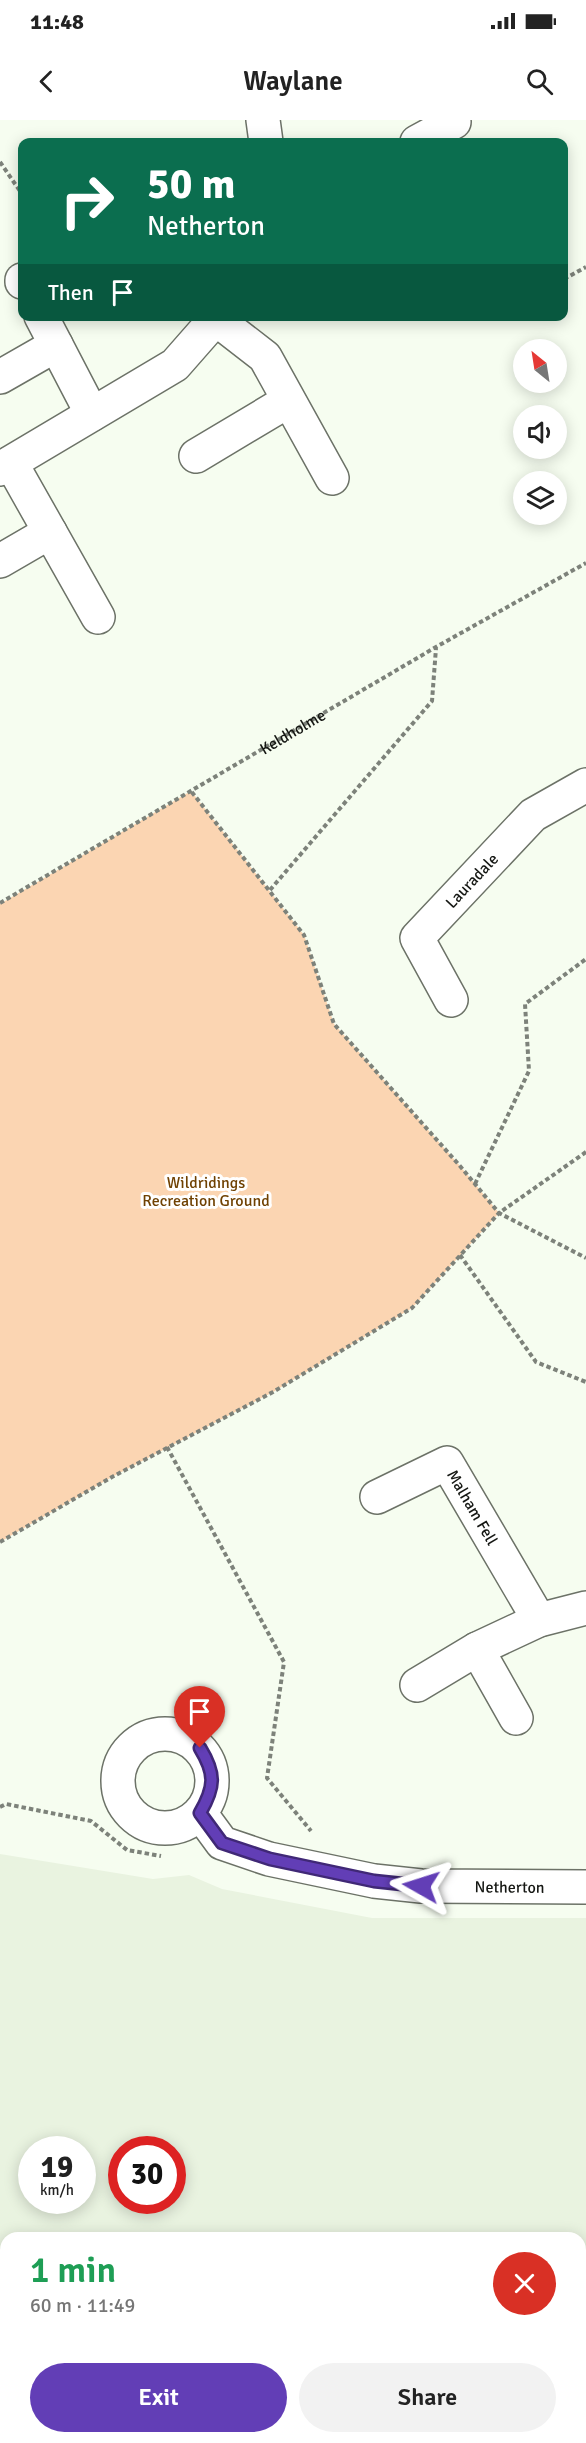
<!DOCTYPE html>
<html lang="en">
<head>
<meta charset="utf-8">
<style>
  body { margin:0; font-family:Signika,sans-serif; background:#f2f2f2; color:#222; height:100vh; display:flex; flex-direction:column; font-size:22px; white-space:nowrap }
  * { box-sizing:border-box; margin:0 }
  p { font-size:20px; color:#767676 }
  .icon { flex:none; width:33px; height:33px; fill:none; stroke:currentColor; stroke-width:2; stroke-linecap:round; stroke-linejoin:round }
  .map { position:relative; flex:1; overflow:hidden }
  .sheet { position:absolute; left:0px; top:2112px; width:586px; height:212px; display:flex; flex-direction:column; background:#fff; border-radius:18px 18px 0 0; box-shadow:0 3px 15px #0003 }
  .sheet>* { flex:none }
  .hud { position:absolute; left:18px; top:18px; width:550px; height:183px; border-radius:12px; box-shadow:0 3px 15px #0003; background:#0b6e4f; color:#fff; overflow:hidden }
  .needle { width:39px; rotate:330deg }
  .fabs { position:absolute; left:513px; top:219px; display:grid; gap:12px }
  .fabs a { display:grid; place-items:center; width:54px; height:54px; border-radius:50%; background:#fff; box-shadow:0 3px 15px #0003; font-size:30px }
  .speed { position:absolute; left:18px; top:2016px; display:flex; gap:12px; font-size:30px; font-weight:700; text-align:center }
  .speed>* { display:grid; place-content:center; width:78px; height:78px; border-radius:50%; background:#fff; box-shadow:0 3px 15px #0003; line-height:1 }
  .speed small { font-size:15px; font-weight:400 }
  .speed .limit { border:9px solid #d22; background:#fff; color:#111 }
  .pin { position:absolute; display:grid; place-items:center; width:51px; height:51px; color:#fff; margin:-62px -26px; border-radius:50% 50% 50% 0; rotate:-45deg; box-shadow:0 0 6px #0007 }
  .pin .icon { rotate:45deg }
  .me { position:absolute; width:66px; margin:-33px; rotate:276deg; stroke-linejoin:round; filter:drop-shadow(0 0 4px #0008) }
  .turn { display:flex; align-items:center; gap:21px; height:126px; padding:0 30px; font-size:27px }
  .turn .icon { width:78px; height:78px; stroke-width:2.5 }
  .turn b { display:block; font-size:42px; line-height:51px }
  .then { display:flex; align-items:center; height:57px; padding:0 30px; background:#0003; gap:12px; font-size:22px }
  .round { display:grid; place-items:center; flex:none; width:63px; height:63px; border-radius:32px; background:#f2f2f2 }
  .overview { display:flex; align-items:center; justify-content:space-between; height:102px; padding:0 30px }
  h1 { font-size:36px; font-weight:600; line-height:45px; color:#1e9e55 }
  .button { display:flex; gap:12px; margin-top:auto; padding:12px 30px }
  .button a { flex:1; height:69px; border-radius:36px; background:#623eb6; color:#fff; font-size:24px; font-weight:600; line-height:69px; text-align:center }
  .button a+a { background:#f2f2f2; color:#222 }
  .status { display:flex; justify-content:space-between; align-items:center; height:42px; padding:0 30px; background:#fff; direction:ltr }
  .status svg { height:16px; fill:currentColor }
  header { display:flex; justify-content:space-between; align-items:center; height:78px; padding:0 30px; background:#fff; font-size:27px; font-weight:600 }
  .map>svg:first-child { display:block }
  .built { fill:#e9f3e0; fill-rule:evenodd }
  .green { fill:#fbd5b2 }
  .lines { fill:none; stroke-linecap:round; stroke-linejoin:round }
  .minor-casing { stroke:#6c7267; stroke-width:36 }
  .path { stroke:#7d827a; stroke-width:4; stroke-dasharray:4.5 3; stroke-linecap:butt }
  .minor { stroke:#fff; stroke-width:33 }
  .route-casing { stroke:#402876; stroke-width:15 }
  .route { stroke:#623eb6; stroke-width:10 }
  .labels { text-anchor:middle; stroke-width:6; stroke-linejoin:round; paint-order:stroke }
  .street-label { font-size:16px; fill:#151713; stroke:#fff }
  .park-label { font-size:16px; fill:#6f4102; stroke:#fff }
</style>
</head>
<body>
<div class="status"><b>11:48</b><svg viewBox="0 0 49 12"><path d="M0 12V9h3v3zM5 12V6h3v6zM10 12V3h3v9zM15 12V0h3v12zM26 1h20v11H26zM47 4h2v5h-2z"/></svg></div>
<header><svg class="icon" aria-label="back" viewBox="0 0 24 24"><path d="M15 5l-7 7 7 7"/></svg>Waylane<svg class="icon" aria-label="search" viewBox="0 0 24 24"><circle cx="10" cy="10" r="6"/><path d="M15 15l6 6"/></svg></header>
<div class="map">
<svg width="586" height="2323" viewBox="0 0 586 2323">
  <rect width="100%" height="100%" fill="#f6fdf0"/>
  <path class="built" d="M0,1734L153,1759L189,1755L222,1769L372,1798H586V2323H0ZM32,2030H82V2080H32ZM122,2030H172V2080H122ZM6,2118H580V2318H6Z"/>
  <path class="green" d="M191,671L304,815L334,904L460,1046L499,1093L412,1188L273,1272L112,1357L0,1422V784Z"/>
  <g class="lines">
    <g class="minor-casing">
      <g id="minor">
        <path d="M263,0L266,22"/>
        <path d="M417,22L454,2"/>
        <path d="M22,160V162"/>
        <path d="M41,196L92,294"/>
        <path d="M216,199L265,237L332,358"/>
        <path d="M0,257L56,225"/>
        <path d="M196,336L288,281"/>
        <path d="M11,343L98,497"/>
        <path d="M0,349L175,245L218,196"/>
        <path d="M0,441L50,412"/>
        <path id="s2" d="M451,880L417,818L533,695L586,665"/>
        <path id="s3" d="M377,1377L447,1343L539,1500"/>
        <path d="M477,1529L516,1598"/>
        <path d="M417,1565L477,1529L539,1500L586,1488"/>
        <circle cx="165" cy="1661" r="47"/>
        <path id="s4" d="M200,1693L222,1723L269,1739L374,1761L421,1766L586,1767"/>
      </g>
    </g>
    <g class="path">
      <path d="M0,42L22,74"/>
      <path d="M564,159L586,147"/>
      <path d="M270,770L432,581L436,528"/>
      <path id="s1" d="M0,783L436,527L586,443"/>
      <path d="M586,1032L499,1093L586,1138"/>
      <path d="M475,1064L529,951L525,884L586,839"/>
      <path d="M460,1135L536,1242L586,1262"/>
      <path d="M167,1327L284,1542L267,1658L311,1711"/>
      <path d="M0,1422L112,1357L273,1272L412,1188L499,1093L460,1046L334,904L304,815L191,671"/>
      <path d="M0,1687L6,1684L91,1701L127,1730L161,1736"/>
    </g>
    <use href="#minor" class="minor"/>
  </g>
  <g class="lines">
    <g class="route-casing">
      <path id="route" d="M200,1628C216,1654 215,1667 200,1693L222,1723L270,1739L374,1761L421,1766"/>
    </g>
    <use href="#route" class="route"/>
  </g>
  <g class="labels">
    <g class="street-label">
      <text dy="6" stroke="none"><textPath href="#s1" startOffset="339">Keldholme</textPath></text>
      <text dy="6" stroke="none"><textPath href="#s2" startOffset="150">Lauradale</textPath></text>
      <text dy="6" stroke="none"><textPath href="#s3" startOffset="129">Malham Fell</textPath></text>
      <text dy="6" stroke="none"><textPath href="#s4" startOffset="330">Netherton</textPath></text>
    </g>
    <g class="park-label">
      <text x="206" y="1068">Wildridings<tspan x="206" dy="18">Recreation Ground</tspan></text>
    </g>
  </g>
</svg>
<div class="fabs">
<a><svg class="needle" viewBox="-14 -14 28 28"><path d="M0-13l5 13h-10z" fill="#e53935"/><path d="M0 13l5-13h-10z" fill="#767676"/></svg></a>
<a><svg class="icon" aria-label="sound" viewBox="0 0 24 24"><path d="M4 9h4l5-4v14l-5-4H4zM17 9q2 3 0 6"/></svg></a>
<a><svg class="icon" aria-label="layers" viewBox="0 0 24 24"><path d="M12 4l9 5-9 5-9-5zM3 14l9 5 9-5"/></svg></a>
</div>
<div class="speed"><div>19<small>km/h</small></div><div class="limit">30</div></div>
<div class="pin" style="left:200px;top:1628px;background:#d93025"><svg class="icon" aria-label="arrive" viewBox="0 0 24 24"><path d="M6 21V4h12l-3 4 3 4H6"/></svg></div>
<svg class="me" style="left:421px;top:1766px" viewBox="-20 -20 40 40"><path d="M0-17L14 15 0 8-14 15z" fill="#623eb6" stroke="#fff" stroke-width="4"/></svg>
<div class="hud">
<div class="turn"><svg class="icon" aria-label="right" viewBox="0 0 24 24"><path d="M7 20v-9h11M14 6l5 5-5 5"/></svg><div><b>50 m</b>Netherton</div></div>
<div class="then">Then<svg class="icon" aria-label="arrive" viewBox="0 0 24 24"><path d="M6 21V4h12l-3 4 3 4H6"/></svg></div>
</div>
<section class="sheet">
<div class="overview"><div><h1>1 min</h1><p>60 m · 11:49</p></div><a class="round" style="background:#d93025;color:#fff"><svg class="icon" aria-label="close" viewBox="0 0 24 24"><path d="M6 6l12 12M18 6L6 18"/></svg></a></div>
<div class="button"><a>Exit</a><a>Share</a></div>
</section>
</div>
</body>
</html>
